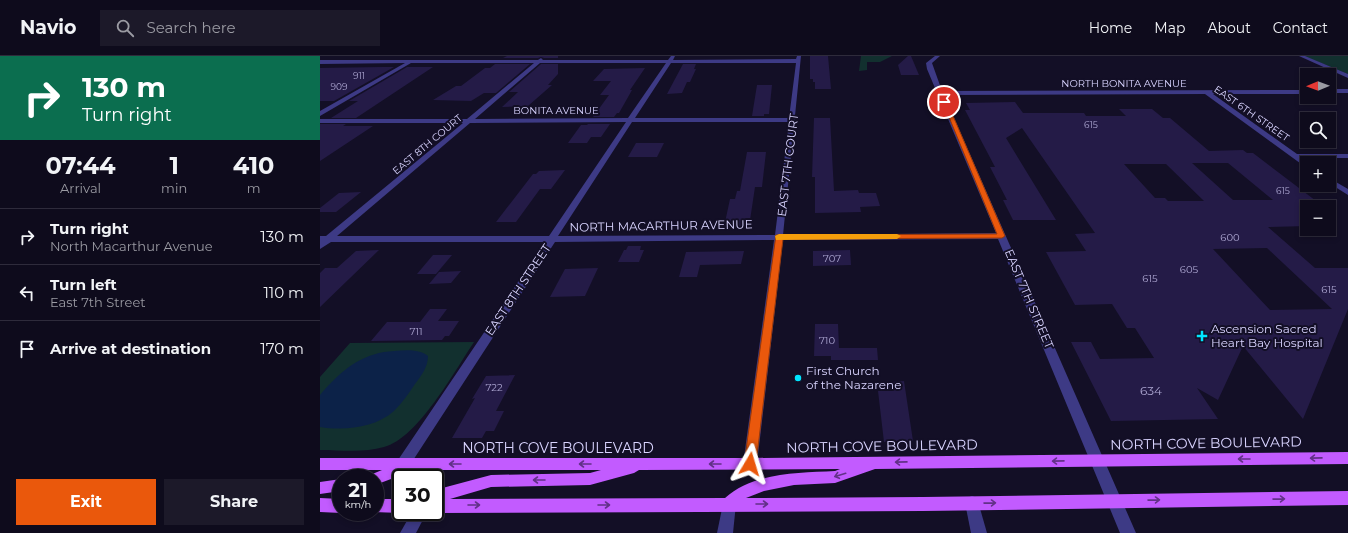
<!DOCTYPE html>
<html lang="en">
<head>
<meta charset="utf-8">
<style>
  body { margin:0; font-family:Montserrat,sans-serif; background:#1c1929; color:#f1f3f6; height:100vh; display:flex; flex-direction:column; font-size:15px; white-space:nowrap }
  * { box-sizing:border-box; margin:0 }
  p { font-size:13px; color:#9b9ba3 }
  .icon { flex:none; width:22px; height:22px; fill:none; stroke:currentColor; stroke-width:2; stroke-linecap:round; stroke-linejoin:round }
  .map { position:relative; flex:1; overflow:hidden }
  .panel { display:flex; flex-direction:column; background:#0e0b1c; width:320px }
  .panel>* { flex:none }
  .banner { background:#0b6e4f; color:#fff; overflow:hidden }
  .needle { width:26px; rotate:269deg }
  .tools { position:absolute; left:980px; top:12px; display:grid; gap:8px }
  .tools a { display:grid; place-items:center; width:36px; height:36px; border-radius:0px; background:#0e0b1c; box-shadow:0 2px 6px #0003,0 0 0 1px #2e2b3b; font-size:20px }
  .speed { position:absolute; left:12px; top:413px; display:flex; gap:8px; font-size:20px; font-weight:700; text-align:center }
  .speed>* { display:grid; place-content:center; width:52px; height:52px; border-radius:50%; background:#0e0b1c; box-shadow:0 2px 6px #0003,0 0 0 1px #2e2b3b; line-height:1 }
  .speed small { font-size:10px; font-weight:400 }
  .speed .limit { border:2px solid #111; border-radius:6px; background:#fff; color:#111 }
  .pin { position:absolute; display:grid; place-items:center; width:34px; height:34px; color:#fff; margin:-17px; border:2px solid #fff; border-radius:50%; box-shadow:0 1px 4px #0007 }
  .me { position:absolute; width:44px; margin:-22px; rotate:7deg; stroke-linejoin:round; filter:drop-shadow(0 0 3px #0008) }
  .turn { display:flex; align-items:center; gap:14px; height:84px; padding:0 16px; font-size:18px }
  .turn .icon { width:52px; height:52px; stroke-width:2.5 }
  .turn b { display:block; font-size:28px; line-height:34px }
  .eta { display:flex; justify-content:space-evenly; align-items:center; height:68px; text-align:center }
  .eta b { font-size:24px; font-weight:700; line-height:28px }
  .action { display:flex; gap:8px; margin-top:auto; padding:8px 16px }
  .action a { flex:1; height:46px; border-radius:0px; background:#ea580c; color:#fff; font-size:16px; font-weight:700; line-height:46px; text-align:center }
  .action a+a { background:#1c1929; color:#f1f3f6 }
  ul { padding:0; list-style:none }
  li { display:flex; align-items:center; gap:12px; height:56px; padding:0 16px; border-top:1px solid #2e2b3b }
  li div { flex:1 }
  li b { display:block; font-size:15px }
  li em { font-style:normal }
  header { display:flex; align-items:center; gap:24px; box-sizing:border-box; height:56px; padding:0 20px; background:#0e0b1c; border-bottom:1px solid #2e2b3b }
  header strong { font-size:19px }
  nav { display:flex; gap:22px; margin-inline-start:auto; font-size:14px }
  .search { width:280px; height:36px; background:#1c1929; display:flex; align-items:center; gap:10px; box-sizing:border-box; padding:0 14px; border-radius:0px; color:#9b9ba3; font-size:15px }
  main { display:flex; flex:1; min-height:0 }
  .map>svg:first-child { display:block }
  .green { fill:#12302f }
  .water { fill:#0c2248 }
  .building { fill:#241b47; fill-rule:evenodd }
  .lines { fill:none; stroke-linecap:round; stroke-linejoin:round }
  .minor { fill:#3d3a85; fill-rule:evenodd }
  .major { fill:#c25bff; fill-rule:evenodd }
  .oneway { stroke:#623188 }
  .route { fill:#ea580c; stroke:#983908 }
  .slow { fill:#f59e0b }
  .poi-dot { fill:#00e5ff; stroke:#130f26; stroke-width:1.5 }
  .labels { text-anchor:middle; stroke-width:4; stroke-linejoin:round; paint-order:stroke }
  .far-number-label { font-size:9px; fill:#aca6d1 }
  .far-street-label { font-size:10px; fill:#d9d4ff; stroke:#130f26 }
  .number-label { font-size:10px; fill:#aca6d1 }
  .street-label { font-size:12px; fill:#d9d4ff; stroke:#130f26 }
  .poi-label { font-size:12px; fill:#d9d4ff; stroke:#130f26; text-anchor:start }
  .near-number-label { font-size:12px; fill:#aca6d1 }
  .near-street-label { font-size:14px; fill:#d9d4ff; stroke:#130f26 }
</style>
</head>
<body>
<header>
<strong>Navio</strong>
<div class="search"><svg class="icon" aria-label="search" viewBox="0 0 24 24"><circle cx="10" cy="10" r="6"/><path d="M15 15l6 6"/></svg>Search here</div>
<nav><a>Home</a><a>Map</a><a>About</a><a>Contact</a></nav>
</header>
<main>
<section class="panel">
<div class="banner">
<div class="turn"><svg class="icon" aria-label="right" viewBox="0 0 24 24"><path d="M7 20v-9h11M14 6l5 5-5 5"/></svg><div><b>130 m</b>Turn right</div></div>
</div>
<div class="eta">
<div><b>07:44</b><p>Arrival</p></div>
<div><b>1</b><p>min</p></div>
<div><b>410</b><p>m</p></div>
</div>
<ul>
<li><svg class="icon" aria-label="right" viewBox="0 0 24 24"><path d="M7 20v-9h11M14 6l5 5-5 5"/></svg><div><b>Turn right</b><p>North Macarthur Avenue</p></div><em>130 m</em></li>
<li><svg class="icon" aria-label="left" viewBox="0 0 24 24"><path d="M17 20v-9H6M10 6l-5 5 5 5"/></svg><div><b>Turn left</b><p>East 7th Street</p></div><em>110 m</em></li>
<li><svg class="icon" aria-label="arrive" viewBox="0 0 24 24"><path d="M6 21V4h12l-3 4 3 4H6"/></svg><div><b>Arrive at destination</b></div><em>170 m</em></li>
</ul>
<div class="action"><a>Exit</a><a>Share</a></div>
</section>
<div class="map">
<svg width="1028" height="477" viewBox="0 0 1028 477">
  <rect width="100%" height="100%" fill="#130f26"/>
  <g class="green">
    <path d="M541,0H572L560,6H547V14L539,15Z"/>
    <path d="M984,0H1028V18Z"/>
    <path d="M154,286C134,316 98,382 64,391C44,397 21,394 0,394V321L30,287Z"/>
  </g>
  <path class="water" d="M64,296C76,295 98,291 108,300C108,311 101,320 95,328C89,337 82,347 74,355C55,372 24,375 0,371V339C18,318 36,301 64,296Z"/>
  <g class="building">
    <path d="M187,0H238V2H224L221,1L218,2H183Z"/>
    <path d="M490,0H508L511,33H495V26H493V23H490Z"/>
    <path d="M588,0H591L599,19H581L578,9Z"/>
    <path d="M175,8H210L176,37H164L151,45L113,44L136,30H141L165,12H170Z"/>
    <path d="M221,8H238V18L228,29H232L208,50L182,51L198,36H189Z"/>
    <path d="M363,8H376L374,13H376L370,26H367L362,37L347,38Z"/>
    <path d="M62,11H74L14,45H0V12Z"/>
    <path d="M87,11H113L36,62H11L38,45H29Z"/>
    <path d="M325,12L310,34H312L299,57H297L294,61H273L289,39H280L291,25H273L284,13Z"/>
    <path d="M437,29H452L449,58H444V60H432Z"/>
    <path d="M695,46L703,57H764L766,60H806L799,53H832L843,62H850L889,95L923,94L927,97H933L1004,151H987V170L948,171L995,212H1028V253L983,363L923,290L898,344L877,332L898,363L791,365L751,286H771L780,303L834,302L815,272H807L792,248L755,249L726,196L766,195L755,178L775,177L702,72L686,82L736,164H693L683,144H687L670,111H675L645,54H650L646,47ZM872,107H908L953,144H913ZM804,108H846L884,145H848L845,142H835ZM947,192L1012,253L950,254L893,193Z"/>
    <path d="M494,62H510L514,135L538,134L539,137H556L560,150L540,151L541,156L495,157V121H492Z"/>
    <path d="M0,68H26L23,70H53L0,105Z"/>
    <path d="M268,68H290L281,81H271L267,87H248L261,69H267Z"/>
    <path d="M316,87H344L337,101H308Z"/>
    <path d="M427,96H446L442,131H435L429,171H404L410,143H415L417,135H420Z"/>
    <path d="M245,114L231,133H220L196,166H176L213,118H216L219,115Z"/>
    <path d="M41,136L16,156H0V152L19,137Z"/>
    <path d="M308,190H321L320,194H324L319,206H298L304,194H306Z"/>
    <path d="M59,194L0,251V217L5,212H17L36,195Z"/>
    <path d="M530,194L531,209L493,210V195Z"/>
    <path d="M424,195L421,208L380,209L377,221H359L366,196Z"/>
    <path d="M113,199H132L116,218H97Z"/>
    <path d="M278,212L265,240L230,241L245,213Z"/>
    <path d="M141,215L131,227L109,228L119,216Z"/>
    <path d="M110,253H127L118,265H139L129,280H125L122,284L51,285L67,266H100Z"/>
    <path d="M495,268H518L519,292H557L558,304H511V300H494Z"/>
    <path d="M195,319L176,355H184L174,375H166L162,382H132L155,342L152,343L166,320Z"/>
    <path d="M584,325L593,385L564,386L558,335H573L572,326Z"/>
  </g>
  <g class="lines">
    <g class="minor">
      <path d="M351,0H355L353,4L476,3L477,0H481L463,179L676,177L607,13L606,7L615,0H620L612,7L622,35L987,34V38H893L977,98H1028V102H983L990,107H987V110H984L885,38L624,39L816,477H800L678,183L463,184L437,408L435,412L430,414L425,412L423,408L454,184L235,186L88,412L83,414L78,412L76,408L78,404L225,186H11L0,193V180H6L143,67H0V63H147L214,7H91L0,60V55L85,7L0,8V4H218L221,2L223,4H348ZM220,7H346L308,62L155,63ZM351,7H476L469,62H315ZM306,66L229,180H17L150,67ZM312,66H469L455,179L238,180Z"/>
      <path d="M979,0H985L1028,18V22Z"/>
      <rect x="1009" y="33" width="19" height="4"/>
      <path d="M1009,122L1028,133V139L1009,127Z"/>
      <path d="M652,440L657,442L667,477H651L645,447L647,442Z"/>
      <path d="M409,441L414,443L416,448L413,477H397L404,443Z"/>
      <path d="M92,456H107L96,477H80Z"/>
    </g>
    <g class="major">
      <path d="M1028,396V408L555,413L515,427L474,429L444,435L426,442L603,441L1028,435V449L603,455L115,457L113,456H115V434L171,419L270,417L281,414H85L71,423L55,429V422H49L50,419L62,414H0V402H430ZM520,413L515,415C478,417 434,416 405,442L130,443L171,431L270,429L314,417L319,414Z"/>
      <path d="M21,423V435L0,438V426Z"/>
      <path d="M0,442L21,443V456H23L21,457L0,456Z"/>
      <path d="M55,443H81V456H83L81,457L53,456H55Z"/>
    </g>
  </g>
  <defs><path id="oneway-shaft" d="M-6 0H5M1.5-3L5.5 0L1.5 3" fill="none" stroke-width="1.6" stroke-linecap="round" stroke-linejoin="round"/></defs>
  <g class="oneway">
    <use href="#oneway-shaft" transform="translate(996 402) rotate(179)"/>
    <use href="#oneway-shaft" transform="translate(924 403) rotate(180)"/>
    <use href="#oneway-shaft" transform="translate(738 405) rotate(179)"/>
    <use href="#oneway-shaft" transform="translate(581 406) rotate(179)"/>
    <use href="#oneway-shaft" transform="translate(135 408) rotate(180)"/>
    <use href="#oneway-shaft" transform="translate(265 408) rotate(180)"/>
    <use href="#oneway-shaft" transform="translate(395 408) rotate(-180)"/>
    <use href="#oneway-shaft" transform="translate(520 419) rotate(163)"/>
    <use href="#oneway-shaft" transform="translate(219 424) rotate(180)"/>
    <use href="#oneway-shaft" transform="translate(959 443) rotate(-1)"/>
    <use href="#oneway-shaft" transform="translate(834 444) rotate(-1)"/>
    <use href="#oneway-shaft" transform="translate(670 447) rotate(-1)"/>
    <use href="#oneway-shaft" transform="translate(442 448)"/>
    <use href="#oneway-shaft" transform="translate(154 449)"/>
    <use href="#oneway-shaft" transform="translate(284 449)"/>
  </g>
  <path class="route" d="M622,44L627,46L685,180L682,182L463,183L436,408L435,411L430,413L426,411L424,408L456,179L677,178Z"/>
  <path class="slow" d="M459,178H577L581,180L577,183L456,184L455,180Z"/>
  <g class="poi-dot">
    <path d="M880 274h4v4h4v4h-4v4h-4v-4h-4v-4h4z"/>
    <circle cx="478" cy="322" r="4"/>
  </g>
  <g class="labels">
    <g class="far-number-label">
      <text x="39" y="23">911</text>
      <text x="19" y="34">909</text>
      <text x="771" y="72">615</text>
      <text x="963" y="138">615</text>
    </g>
    <g class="far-street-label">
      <text x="804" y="31">NORTH BONITA AVENUE</text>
      <text x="236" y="58">BONITA AVENUE</text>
      <text transform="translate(932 57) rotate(35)" y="4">EAST 6TH STREET</text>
      <text transform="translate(107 88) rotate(-40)" y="4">EAST 8TH COURT</text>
    </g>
    <g class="number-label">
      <text x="910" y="185">600</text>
      <text x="512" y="206">707</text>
      <text x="869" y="217">605</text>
      <text x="830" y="226">615</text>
      <text x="1009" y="237">615</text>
      <text x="96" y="279">711</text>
      <text x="507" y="288">710</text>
      <text x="174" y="335">722</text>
    </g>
    <g class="street-label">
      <text transform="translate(468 109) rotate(-83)" y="4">EAST 7TH COURT</text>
      <text transform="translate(341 170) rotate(-1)" y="4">NORTH MACARTHUR AVENUE</text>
      <text transform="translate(198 234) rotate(-56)" y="4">EAST 8TH STREET</text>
      <text transform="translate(709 243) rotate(67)" y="4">EAST 7TH STREET</text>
    </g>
    <g class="poi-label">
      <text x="891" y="277">Ascension Sacred<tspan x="891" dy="14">Heart Bay Hospital</tspan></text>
      <text x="486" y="319">First Church<tspan x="486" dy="14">of the Nazarene</tspan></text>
    </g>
    <g class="near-number-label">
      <text x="831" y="339">634</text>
    </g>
    <g class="near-street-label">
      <text transform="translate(886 387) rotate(-1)" y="5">NORTH COVE BOULEVARD</text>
      <text transform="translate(562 390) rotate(-1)" y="5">NORTH COVE BOULEVARD</text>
      <text x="238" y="397">NORTH COVE BOULEVARD</text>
    </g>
  </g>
</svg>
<div class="tools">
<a><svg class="needle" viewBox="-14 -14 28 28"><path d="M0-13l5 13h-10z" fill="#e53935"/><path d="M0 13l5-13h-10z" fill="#9b9ba3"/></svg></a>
<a><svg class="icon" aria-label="search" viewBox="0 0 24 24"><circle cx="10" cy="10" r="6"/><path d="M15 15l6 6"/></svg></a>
<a>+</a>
<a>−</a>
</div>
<div class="speed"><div>21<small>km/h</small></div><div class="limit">30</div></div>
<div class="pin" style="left:624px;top:46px;background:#d93025"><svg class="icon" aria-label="arrive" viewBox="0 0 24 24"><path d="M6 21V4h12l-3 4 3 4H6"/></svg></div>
<svg class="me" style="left:430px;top:408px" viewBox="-20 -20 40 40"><path d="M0-17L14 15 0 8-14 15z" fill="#ea580c" stroke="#fff" stroke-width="4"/></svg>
</div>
</main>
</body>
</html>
